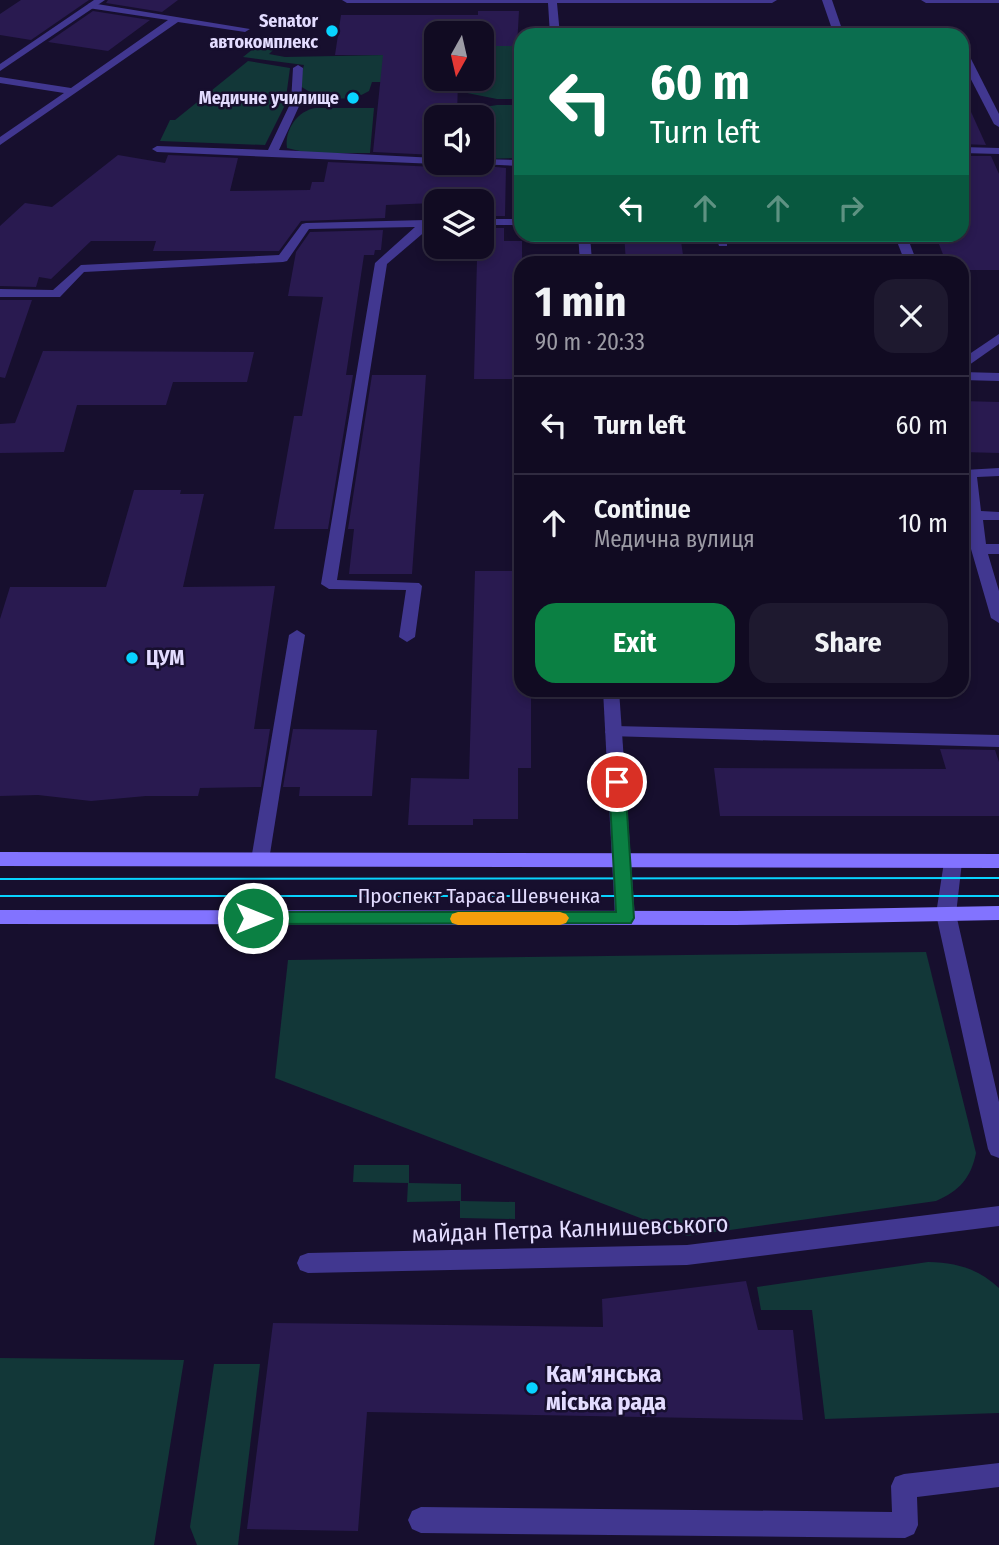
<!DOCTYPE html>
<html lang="en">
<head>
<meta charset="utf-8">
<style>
  body { margin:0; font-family:"Fira Sans Condensed",sans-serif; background:#1e192f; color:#f1f3f6; height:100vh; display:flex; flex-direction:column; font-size:26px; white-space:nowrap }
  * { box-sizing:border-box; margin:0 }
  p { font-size:23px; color:#9c9ba5 }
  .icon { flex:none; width:38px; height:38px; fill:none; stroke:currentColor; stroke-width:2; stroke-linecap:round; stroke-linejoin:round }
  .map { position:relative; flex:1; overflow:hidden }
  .drawer { position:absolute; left:514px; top:256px; width:455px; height:441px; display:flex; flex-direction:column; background:#110b22; border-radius:21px; box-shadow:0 4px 10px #0003,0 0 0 2px #302b40 }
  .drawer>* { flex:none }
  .guide { position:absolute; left:514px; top:28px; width:455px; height:214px; border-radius:21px; box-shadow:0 4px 10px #0003,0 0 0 2px #302b40; background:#0b6e4f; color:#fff; overflow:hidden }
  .needle { width:46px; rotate:188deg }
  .controls { position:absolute; left:424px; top:21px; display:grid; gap:14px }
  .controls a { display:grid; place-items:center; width:70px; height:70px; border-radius:14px; background:#110b22; box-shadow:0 4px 10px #0003,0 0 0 2px #302b40; font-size:35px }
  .pin { position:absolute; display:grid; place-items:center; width:60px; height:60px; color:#fff; margin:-30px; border:4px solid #fff; border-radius:50%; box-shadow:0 2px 7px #0007 }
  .me { position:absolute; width:77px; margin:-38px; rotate:90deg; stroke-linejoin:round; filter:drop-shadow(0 0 5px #0008) }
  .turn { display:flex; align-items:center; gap:24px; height:147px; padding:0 21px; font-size:32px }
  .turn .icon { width:91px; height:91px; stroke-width:2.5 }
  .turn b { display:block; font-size:49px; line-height:60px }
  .lanes { display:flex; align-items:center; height:66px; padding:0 21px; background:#0003; justify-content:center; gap:35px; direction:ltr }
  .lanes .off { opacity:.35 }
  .round { display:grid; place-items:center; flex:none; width:74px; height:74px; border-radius:21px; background:#1e192f }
  .overview { display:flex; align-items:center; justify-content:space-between; height:119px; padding:0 21px }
  h1 { font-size:42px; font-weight:700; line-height:52px }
  .action { display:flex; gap:14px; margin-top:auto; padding:14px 21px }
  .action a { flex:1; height:80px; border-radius:21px; background:#0b8043; color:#fff; font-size:28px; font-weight:700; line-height:80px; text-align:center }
  .action a+a { background:#1e192f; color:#f1f3f6 }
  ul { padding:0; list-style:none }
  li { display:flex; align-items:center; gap:21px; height:98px; padding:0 21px; border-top:2px solid #302b40 }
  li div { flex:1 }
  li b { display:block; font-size:26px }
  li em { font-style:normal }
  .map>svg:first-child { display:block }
  .green { fill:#123738 }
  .building { fill:#291a50 }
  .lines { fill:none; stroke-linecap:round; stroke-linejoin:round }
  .service { fill:#413790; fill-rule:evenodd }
  .minor { fill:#413790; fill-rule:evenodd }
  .secondary { fill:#8273ff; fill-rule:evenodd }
  .tram { stroke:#08d3ff; stroke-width:2 }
  .route { fill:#0b8043; stroke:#07532c; stroke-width:2 }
  .slow { fill:#f59e0b }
  .poi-dot { fill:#08d3ff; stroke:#170f2e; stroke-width:2.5 }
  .labels { text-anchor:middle; stroke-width:5; stroke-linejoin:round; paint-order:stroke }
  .far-poi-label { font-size:18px; font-weight:bold; fill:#e3dcff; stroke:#170f2e; text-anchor:end }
  .poi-label { font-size:21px; font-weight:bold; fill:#e3dcff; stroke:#170f2e; text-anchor:start }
  .street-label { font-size:21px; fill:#e3dcff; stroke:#170f2e }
  .near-street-label { font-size:24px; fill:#e3dcff; stroke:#170f2e }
  .near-poi-label { font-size:24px; font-weight:bold; fill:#e3dcff; stroke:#170f2e; text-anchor:start }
</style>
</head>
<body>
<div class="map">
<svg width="999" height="1545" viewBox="0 0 999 1545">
  <rect width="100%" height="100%" fill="#170f2e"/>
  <g class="green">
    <path d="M481,45L521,46V99H497L462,92V88H453V79H481Z"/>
    <path d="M262,47L274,49L269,54L285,57L386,55V82H372L369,91C348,104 317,99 299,85L304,65L243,57L253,49Z"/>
    <path d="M248,61L290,68L285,105L265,145L160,141L170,120H175Z"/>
    <path d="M497,105H521V158L481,159V117H450H466V110Z"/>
    <path d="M316,108H374L370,153H308L287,148C284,130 298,110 316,108Z"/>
    <path d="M926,952L976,1153C971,1178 959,1191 936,1201L687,1236L275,1078L288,960Z"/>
    <path d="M354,1165H409V1183L461,1184V1201L515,1202V1219L460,1218V1201L407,1202L408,1183L353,1182Z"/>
    <path d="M928,1262C957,1263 977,1268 999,1288V1413L825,1419L812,1310H761L757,1287Z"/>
    <path d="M0,1358L184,1360L154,1545H0Z"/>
    <path d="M214,1364H260L238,1545H197L190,1527Z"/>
  </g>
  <g class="building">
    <path d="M21,0H89L31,40L0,35V14Z"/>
    <path d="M108,0H178L162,12L106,3Z"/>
    <path d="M93,11L150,20L108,51L48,42Z"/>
    <path d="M478,11H519L517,46H481V33H436V79H458L457,117H436V155L373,152L383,55H335L341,15H478Z"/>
    <path d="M962,92L986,145L962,144Z"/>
    <path d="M118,155L165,163L168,155L238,158L230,191L310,190L312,182H324L328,162L436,167L443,163H455L506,168L505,216H481V201L386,205L385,218L301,221L279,251H153L156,241H91L51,279L39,277L36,287L0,286V226L25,203L52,207Z"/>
    <path d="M962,156H991L999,174V270H962V262H946L935,234H962Z"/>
    <path d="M481,228H504V241H522V379H474L477,259H440V247H481Z"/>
    <path d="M383,230L381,250H375L374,255H364L346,375H353L328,529H274L294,416H302L323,297L288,296L296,252L310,232Z"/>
    <path d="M624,234H680L684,262H626Z"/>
    <path d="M0,300H32L5,378L0,377Z"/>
    <path d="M43,351L254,352L247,382H173L166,405H77L64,452L0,453V424L15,423Z"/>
    <path d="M372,375H426L412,574H349L354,529H348Z"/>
    <path d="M962,401L999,402V453L962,452Z"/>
    <path d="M134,490H181L180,494H204L183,587L275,586L254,729H270L261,787L200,788L198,796H146L91,801L38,795L0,796V619L10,587H106Z"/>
    <path d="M475,571H522V690H531V768H518V819H473V825H408L411,778L469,779Z"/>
    <path d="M293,729L377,730L372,796H299L300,787H283Z"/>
    <path d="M940,749L995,750L999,762V816H720L714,768L946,769Z"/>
    <path d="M746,1281L758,1330H793L803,1420L367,1412L358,1531L247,1529L273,1323L603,1327L602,1299Z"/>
  </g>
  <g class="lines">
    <g class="service">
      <path d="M822,0H832L844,35H834Z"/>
      <path d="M91,3L250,29L245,32L178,22L0,145V137L64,93L0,83V77L71,88L168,20L88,8V4Z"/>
      <path d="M962,48L967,51L999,114V127L994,124L962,62Z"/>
      <path d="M298,65L303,68L301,102L279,150L436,158V163H440L436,164L157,152L152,149L157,146L268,150L291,102L293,68Z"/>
      <path d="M962,147L999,148V154L962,153Z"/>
      <path d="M481,159L522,160V166L477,164L481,163Z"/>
      <rect x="481" y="219" width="41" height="6"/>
      <path d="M426,220L435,223L387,264L337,580L419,583L422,586L415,637L407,642L399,637L406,590L329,589L321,584L375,263L415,227L309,229L287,261L283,262L84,272L60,297H0V289L53,290L81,265L279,255L302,224L306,223Z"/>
      <path d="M715,234H727V246H719Z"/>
      <path d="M894,234H906L917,262H905Z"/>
      <path d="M999,334V344L962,370V359Z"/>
      <path d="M962,372L999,373V381L962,380Z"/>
      <path d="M999,468V476L977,477L981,511L999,512V520H983L986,544H999V554H988L999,591V623L991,618L971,549L962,478L964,470Z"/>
      <path d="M297,630L305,635L269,860L267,865H253L251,860L289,635Z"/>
      <path d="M614,726L999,735V747L608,736L605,732L608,728Z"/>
      <path d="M953,855L960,857L962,862L956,914L999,1102V1158L991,1155L988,1149L936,914L944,862L946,857Z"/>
      <path d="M999,1206V1226L687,1265L308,1273L300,1270L297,1263L300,1256L308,1253L687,1245Z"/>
      <path d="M999,1463V1487L917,1497L918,1525L914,1534L905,1538L421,1533L412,1529L408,1520L412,1511L421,1507L892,1512L891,1486L895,1477L904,1474Z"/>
    </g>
    <g class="minor">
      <path d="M94,0H105L0,71V64Z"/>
      <path d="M342,0H777L772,3H557L560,35H550L548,3H347Z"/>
      <path d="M921,0H999V3H926Z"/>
      <path d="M578,234H590L592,262H580Z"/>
      <path d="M603,690H619L635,918L632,923H618L615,918Z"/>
    </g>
    <g class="secondary">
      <path d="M0,852L999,854V868L0,866Z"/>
      <path d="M999,906V920L736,925L0,924V910L736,911Z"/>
    </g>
    <g class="tram">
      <path d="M0,879L999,878"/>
      <path d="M0,896H999"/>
    </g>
  </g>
  <path class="route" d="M617,777L625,782L634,918L631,923L253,924L247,923L244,918L247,913L253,912H616L609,782Z"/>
  <path class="slow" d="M458,912H560L566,914L569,918L566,923L560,925H458L452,923L450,919L452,914Z"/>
  <g class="poi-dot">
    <circle cx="332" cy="31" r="7"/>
    <circle cx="353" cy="98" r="7"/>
    <circle cx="132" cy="658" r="7"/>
    <circle cx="532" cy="1388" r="7"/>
  </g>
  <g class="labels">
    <g class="far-poi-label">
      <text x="318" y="27">Senator<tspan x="318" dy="21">автокомплекс</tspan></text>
      <text x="339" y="104">Медичне училище</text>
    </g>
    <g class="poi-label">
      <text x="146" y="665">ЦУМ</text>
    </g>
    <g class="street-label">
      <text x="479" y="903">Проспект Тараса Шевченка</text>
    </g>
    <g class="near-street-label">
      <text transform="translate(570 1229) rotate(-2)" y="8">майдан Петра Калнишевського</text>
    </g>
    <g class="near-poi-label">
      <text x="546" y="1382">Кам'янська<tspan x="546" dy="28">міська рада</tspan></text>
    </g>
  </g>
</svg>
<div class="controls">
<a><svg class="needle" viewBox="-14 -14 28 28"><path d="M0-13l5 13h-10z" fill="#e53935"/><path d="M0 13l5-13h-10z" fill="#9c9ba5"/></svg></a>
<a><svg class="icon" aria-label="sound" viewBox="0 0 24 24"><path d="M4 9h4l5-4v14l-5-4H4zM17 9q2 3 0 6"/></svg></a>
<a><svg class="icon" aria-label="layers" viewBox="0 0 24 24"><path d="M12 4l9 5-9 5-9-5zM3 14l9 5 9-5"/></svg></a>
</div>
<div class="pin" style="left:617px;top:782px;background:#d93025"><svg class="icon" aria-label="arrive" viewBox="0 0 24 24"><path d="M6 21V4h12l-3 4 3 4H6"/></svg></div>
<svg class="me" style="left:253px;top:918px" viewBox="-20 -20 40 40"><circle r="17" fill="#0b8043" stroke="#fff" stroke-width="3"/><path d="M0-11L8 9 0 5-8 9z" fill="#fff"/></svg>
<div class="guide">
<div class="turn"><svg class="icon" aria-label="left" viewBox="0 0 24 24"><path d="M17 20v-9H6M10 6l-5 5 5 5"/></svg><div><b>60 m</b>Turn left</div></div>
<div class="lanes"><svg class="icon" aria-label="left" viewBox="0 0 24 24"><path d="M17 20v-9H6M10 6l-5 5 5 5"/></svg><svg class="icon off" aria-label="ahead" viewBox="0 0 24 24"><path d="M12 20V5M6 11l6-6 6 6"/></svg><svg class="icon off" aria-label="ahead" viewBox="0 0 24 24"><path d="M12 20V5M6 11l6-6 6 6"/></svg><svg class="icon off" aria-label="right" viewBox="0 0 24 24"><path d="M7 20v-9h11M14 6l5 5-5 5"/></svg></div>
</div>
<section class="drawer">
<div class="overview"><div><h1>1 min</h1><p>90 m · 20:33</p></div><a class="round"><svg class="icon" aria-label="close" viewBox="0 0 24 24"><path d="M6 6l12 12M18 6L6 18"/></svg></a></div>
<ul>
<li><svg class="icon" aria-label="left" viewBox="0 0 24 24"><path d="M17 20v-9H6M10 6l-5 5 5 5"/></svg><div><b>Turn left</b></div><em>60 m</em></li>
<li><svg class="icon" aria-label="ahead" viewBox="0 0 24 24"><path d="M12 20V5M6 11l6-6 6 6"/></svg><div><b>Continue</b><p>Медична вулиця</p></div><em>10 m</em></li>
</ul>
<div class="action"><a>Exit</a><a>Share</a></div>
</section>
</div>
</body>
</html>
